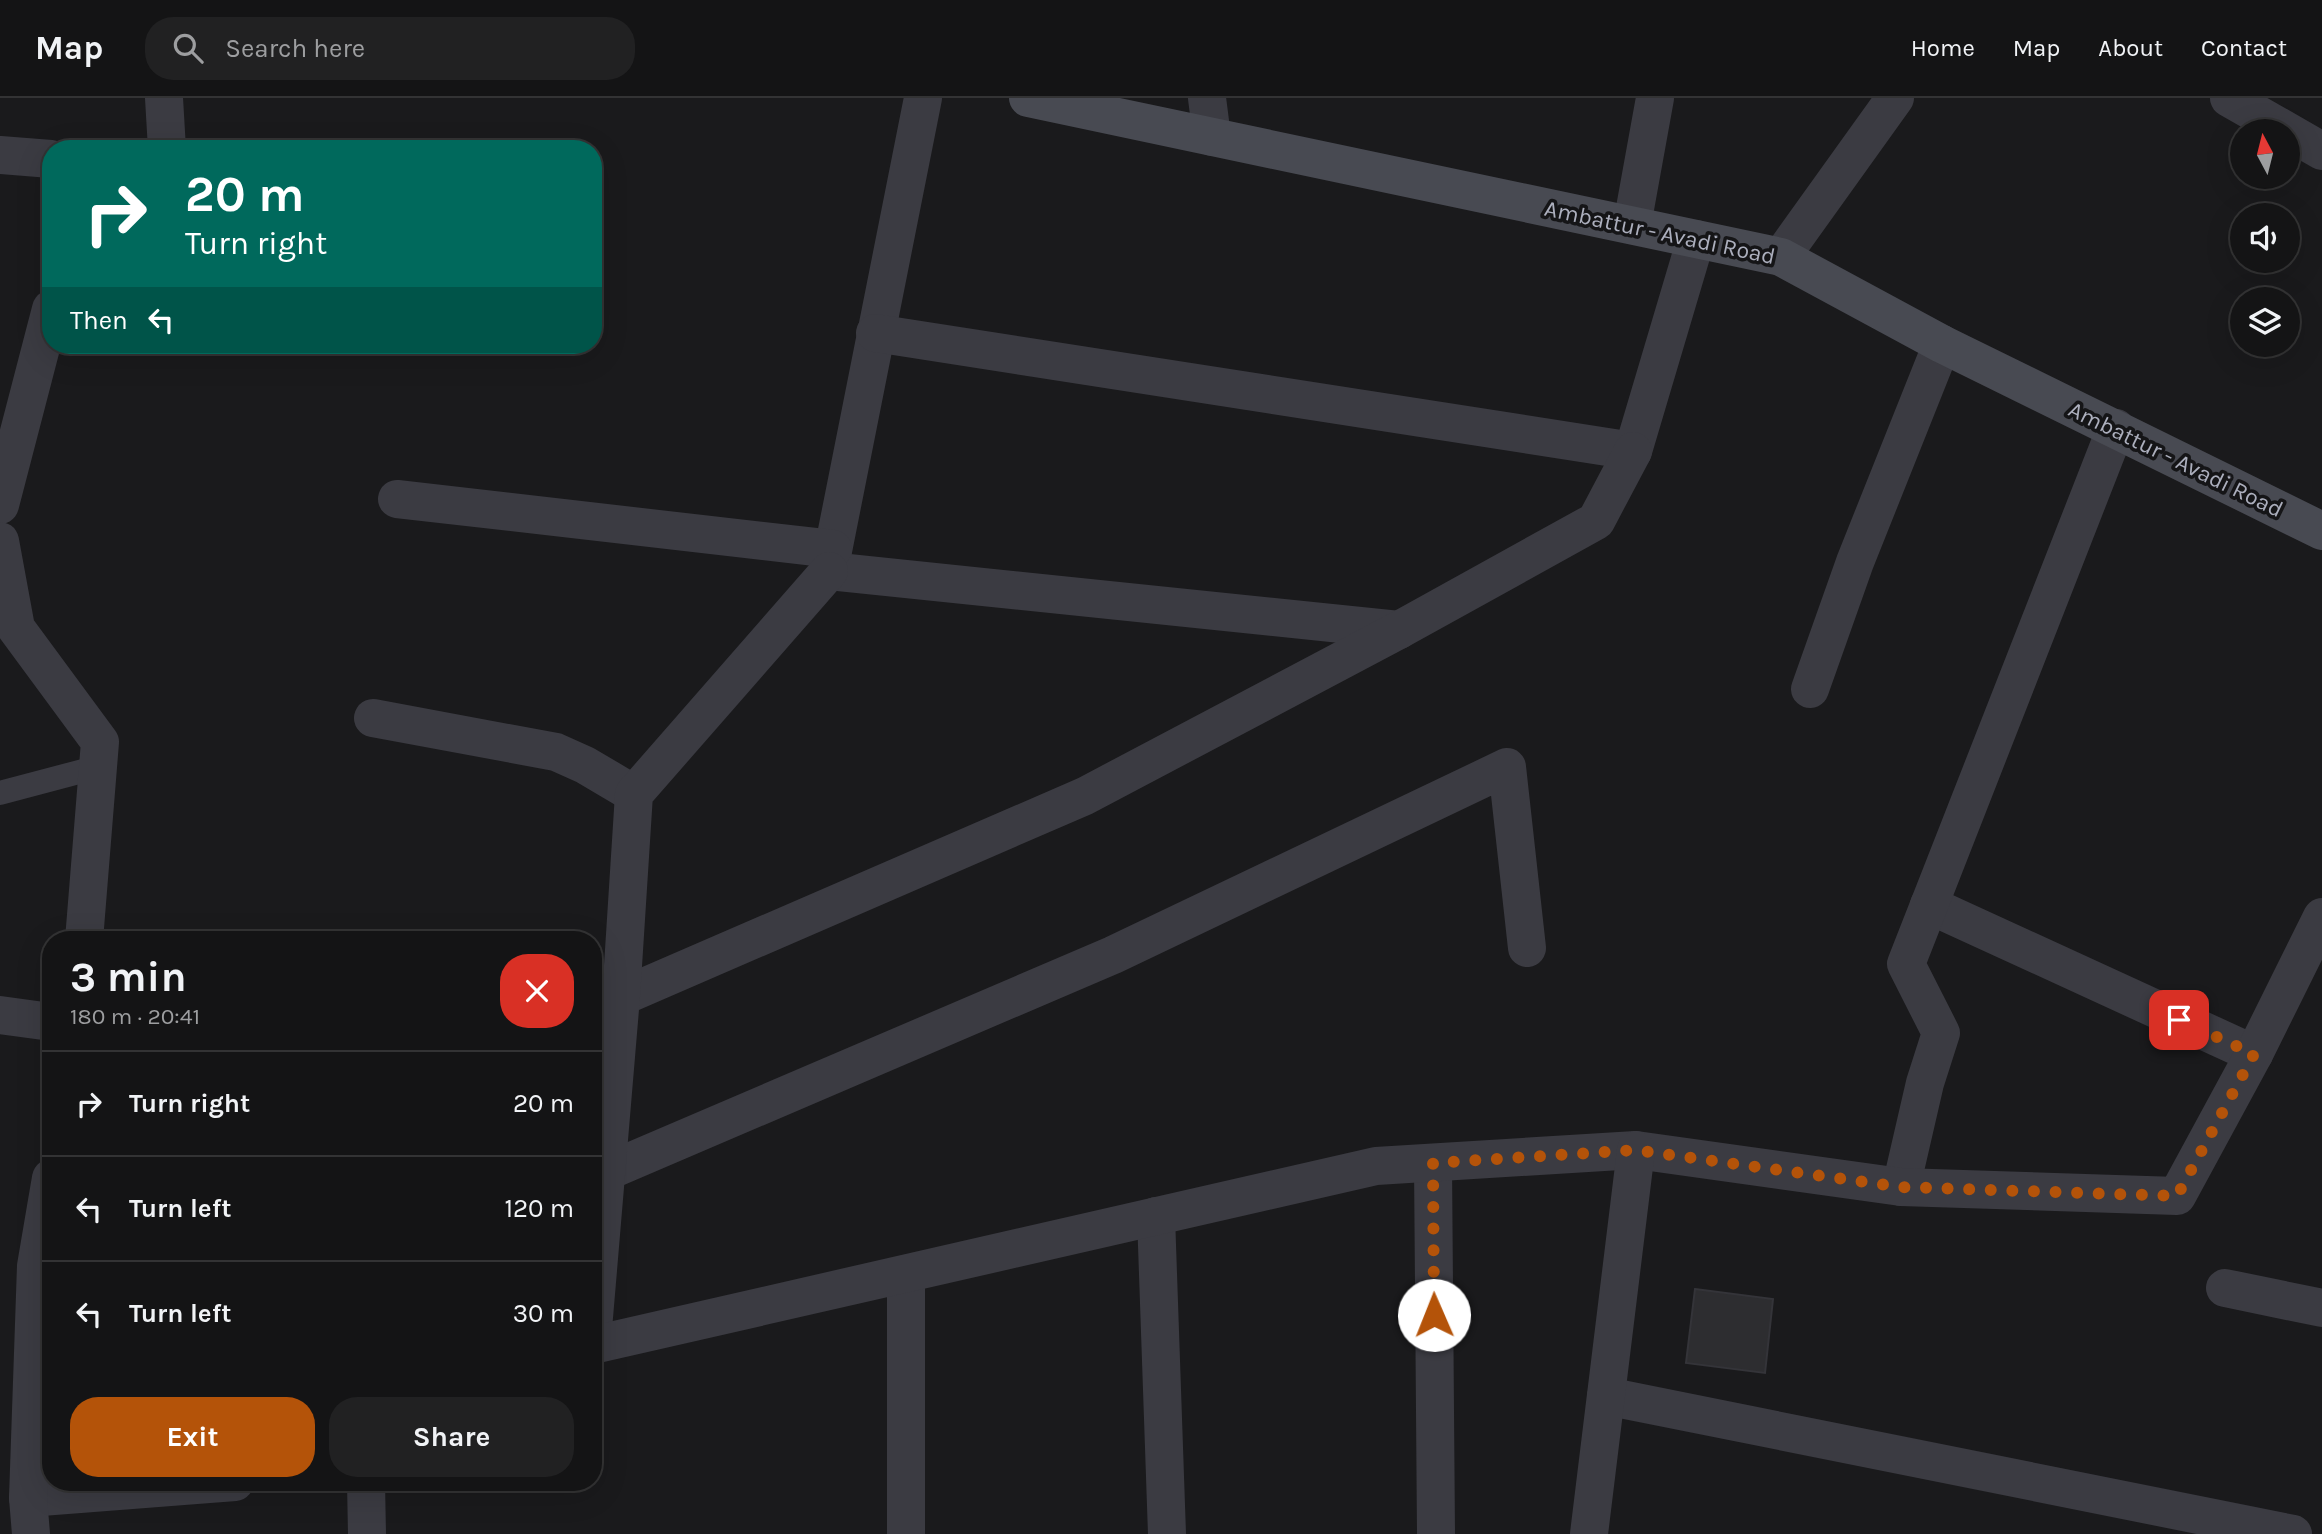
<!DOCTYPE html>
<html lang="en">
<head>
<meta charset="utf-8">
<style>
  body { margin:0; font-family:Karla,sans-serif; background:#212122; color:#f1f3f6; height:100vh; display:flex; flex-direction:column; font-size:26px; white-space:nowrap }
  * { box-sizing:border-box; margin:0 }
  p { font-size:23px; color:#9d9ea0 }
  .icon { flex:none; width:38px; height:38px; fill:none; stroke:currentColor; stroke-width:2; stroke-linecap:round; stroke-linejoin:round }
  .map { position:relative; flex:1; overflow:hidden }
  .panel { position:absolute; left:42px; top:833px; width:560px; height:560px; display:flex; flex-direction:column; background:#141415; border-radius:28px; box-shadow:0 7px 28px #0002,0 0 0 2px #333334 }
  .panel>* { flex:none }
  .guide { position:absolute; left:42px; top:42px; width:560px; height:214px; border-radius:28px; box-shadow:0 7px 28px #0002,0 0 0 2px #333334; background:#00695c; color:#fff; overflow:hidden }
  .needle { width:46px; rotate:353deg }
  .fabs { position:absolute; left:2230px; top:21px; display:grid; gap:14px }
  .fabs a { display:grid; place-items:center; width:70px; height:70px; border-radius:50%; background:#141415; box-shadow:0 7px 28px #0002,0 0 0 2px #333334; font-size:35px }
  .pin { position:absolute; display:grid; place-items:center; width:60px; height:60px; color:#fff; margin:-30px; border-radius:14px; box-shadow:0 4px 10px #0006 }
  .me { position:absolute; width:77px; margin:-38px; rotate:359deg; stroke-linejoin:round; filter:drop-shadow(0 0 5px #0008) }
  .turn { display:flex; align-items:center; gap:24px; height:147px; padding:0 28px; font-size:32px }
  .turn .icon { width:91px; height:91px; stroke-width:2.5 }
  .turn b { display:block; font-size:49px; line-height:60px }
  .then { display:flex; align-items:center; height:66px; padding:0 28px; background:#0003; gap:14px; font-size:26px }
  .round { display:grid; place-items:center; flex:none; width:74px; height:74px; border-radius:28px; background:#212122 }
  .summary { display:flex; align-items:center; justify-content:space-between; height:119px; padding:0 28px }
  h1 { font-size:42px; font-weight:700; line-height:52px }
  .primary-button { display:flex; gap:14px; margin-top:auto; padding:14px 28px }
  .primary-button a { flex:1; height:80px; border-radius:28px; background:#b45309; color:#fff; font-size:28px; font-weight:700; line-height:80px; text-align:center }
  .primary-button a+a { background:#212122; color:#f1f3f6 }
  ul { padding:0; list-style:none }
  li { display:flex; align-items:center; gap:21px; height:105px; padding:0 28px; border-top:2px solid #333334 }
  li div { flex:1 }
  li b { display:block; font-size:26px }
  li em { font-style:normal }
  header { display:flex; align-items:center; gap:42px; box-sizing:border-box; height:98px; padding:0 35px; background:#141415; border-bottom:2px solid #333334 }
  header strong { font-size:33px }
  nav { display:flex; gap:38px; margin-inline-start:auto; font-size:24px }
  .search { width:490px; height:63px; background:#212122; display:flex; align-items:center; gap:18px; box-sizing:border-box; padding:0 24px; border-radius:28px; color:#9d9ea0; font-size:26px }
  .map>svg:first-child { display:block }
  .building { fill:#2d2d30; stroke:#343439; stroke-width:2 }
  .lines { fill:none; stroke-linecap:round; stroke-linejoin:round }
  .lane { stroke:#3b3b42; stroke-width:24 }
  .street { stroke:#3b3b42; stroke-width:38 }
  .secondary { stroke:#484a52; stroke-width:38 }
  .route { stroke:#b45309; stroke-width:12; stroke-dasharray:0 21.6 }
  .labels { text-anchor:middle; stroke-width:7; stroke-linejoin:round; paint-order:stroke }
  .street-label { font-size:23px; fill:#acafbd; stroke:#151517 }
</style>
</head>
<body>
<header>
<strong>Map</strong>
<div class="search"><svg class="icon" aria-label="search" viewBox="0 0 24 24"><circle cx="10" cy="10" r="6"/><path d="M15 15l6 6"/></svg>Search here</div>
<nav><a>Home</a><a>Map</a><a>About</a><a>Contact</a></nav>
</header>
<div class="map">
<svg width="2322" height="1436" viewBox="0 0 2322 1436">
  <rect width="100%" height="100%" fill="#1a1a1c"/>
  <path class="building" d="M1695,1191L1773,1201L1765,1275L1686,1265Z"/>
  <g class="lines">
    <path class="lane" d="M0,695L98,669"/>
    <g class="street">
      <path d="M164,0L167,51"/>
      <path d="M923,0L829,473L1399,532"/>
      <path d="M1207,0L1212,39"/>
      <path d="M2229,0L2322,53"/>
      <path d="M0,57L51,61"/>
      <path d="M1632,127L1655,0"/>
      <path d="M1781,159L1895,0"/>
      <path d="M875,235L1633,353L1696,141"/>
      <path d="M397,401L833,451"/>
      <path d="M0,407L51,211"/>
      <path d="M0,443L16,530L100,644L84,842"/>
      <path d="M1810,591L1855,464L1942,246"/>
      <path d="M373,620L556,654L585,667L634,696"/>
      <path d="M1929,807L2254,956"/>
      <path d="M621,899L1085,698L1399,532L1596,423L1633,353"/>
      <path d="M0,917L51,924"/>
      <path d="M1433,1065L1436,1436"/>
      <path d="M606,1074L1113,857L1507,669L1527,850"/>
      <path d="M1901,1089L1925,985L1941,935L1906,866L2116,330"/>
      <path d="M1156,1118L1167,1436"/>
      <path d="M906,1176V1436"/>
      <path d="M2225,1190L2322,1210"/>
      <path d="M593,1231L621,899L634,696L829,473"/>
      <path d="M593,1247L1376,1068L1636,1052L1901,1089L2177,1098L2254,956L2322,819"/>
      <path d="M1606,1298L2293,1436"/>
      <path d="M366,1384L367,1436"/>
      <path d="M28,1400L235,1384"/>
      <path d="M31,1436L28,1400L36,1168L51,1080"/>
      <path d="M1589,1436L1636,1052"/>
    </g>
    <path class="secondary" d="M1028,0L1781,159L1942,246L2322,433"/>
  </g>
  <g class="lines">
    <path class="route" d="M1434,1217L1433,1065L1636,1052L1900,1089L2177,1098L2254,956L2179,922"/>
  </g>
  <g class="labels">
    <g class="street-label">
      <text transform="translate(1660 134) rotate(12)" y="8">Ambattur - Avadi Road</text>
      <text transform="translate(2176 361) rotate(26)" y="8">Ambattur - Avadi Road</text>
    </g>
  </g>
</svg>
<div class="fabs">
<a><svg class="needle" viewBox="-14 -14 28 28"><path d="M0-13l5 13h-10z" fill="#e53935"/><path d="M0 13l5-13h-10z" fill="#9d9ea0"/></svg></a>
<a><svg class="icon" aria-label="sound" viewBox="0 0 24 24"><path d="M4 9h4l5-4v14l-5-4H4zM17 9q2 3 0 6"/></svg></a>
<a><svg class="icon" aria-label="layers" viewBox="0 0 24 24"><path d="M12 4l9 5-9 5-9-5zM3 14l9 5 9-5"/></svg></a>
</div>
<div class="pin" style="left:2179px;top:922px;background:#d93025"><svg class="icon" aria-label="arrive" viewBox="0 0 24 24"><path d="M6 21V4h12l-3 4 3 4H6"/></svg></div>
<svg class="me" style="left:1434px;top:1217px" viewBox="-20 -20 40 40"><circle r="19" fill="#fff"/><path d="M0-13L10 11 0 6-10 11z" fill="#b45309"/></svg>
<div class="guide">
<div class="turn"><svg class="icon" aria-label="right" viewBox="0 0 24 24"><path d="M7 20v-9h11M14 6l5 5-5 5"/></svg><div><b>20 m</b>Turn right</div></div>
<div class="then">Then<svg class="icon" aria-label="left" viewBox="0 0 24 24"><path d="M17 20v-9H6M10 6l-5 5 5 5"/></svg></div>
</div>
<section class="panel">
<div class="summary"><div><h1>3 min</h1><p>180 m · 20:41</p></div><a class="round" style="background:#d93025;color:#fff"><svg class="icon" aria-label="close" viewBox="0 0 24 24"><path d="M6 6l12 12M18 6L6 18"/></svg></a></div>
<ul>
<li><svg class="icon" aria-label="right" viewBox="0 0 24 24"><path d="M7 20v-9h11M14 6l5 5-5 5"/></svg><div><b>Turn right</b></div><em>20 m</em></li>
<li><svg class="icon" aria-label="left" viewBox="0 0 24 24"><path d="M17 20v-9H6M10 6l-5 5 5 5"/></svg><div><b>Turn left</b></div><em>120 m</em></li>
<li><svg class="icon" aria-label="left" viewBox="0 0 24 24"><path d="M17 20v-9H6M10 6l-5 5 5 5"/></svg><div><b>Turn left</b></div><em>30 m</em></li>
</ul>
<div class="primary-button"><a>Exit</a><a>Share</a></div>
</section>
</div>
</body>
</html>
